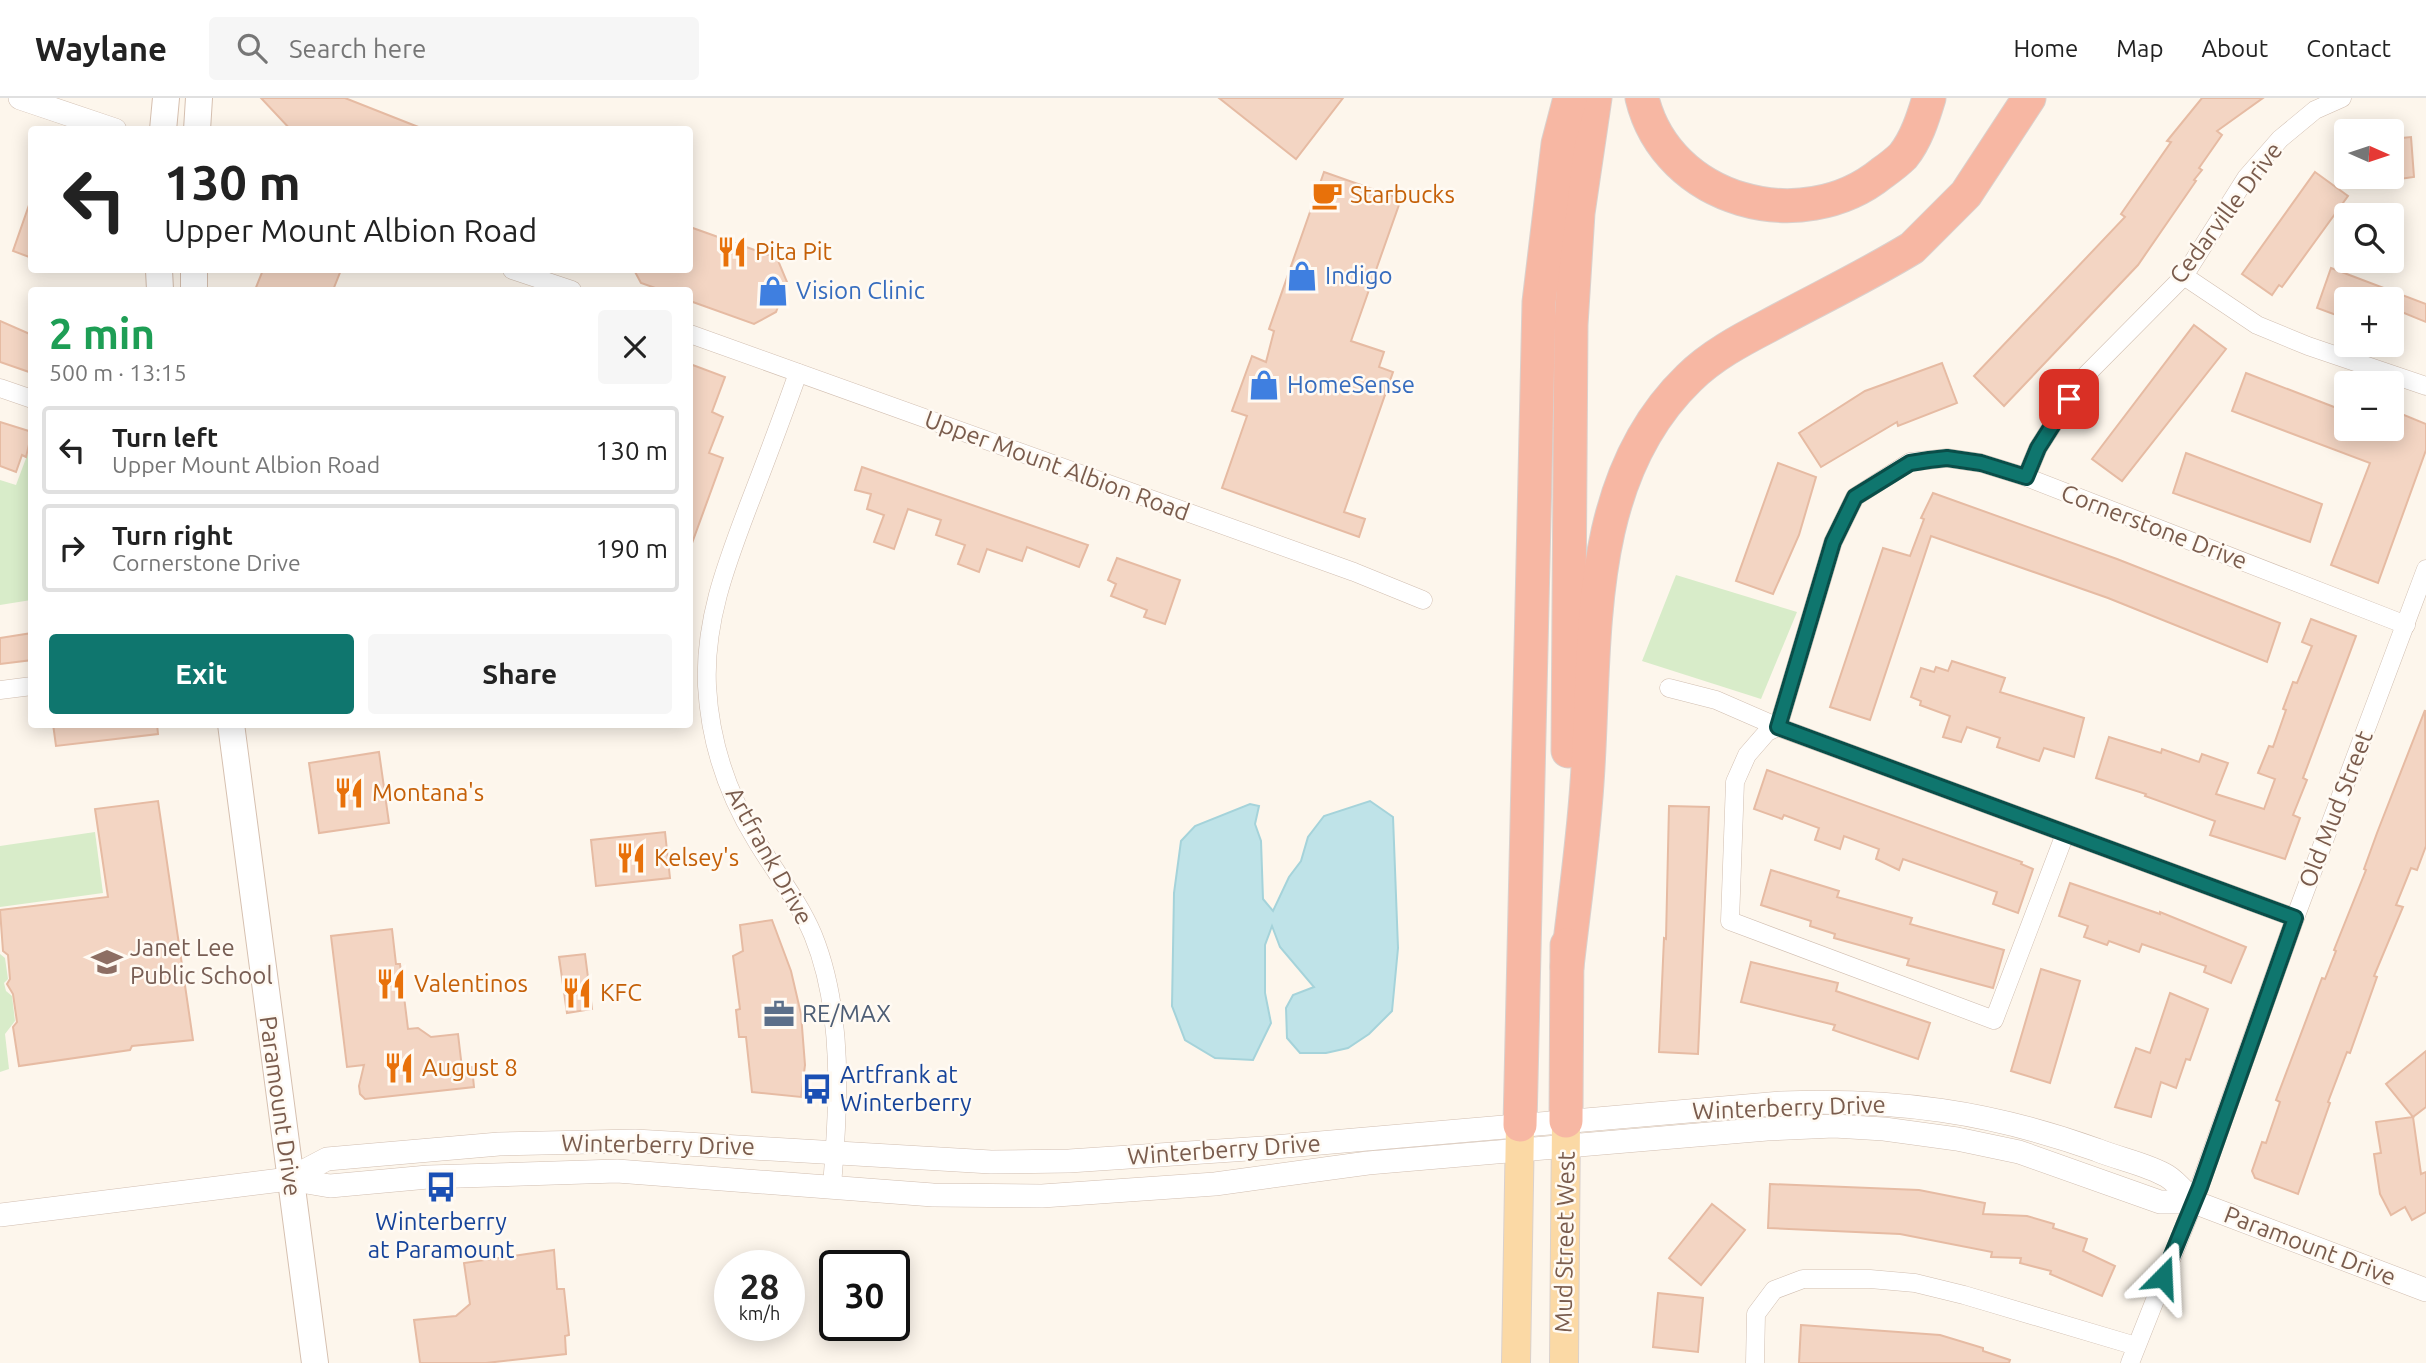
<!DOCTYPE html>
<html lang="en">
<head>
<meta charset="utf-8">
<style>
  body { margin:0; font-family:Ubuntu,sans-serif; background:#f6f6f6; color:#222; height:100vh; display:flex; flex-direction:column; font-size:26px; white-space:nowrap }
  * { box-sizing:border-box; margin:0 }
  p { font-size:23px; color:#767676 }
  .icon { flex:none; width:38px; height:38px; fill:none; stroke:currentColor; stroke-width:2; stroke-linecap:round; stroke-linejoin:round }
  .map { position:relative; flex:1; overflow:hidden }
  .panel { position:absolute; left:28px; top:189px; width:665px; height:441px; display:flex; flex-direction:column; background:#fff; border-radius:7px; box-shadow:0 4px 18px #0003 }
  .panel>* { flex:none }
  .guide { position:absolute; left:28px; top:28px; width:665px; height:147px; border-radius:7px; box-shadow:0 4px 18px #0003; background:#fff; color:#222; overflow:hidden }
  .needle { width:46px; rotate:93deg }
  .controls { position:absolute; left:2334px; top:21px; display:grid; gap:14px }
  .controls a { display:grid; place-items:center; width:70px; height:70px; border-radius:7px; background:#fff; box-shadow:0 4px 18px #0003; font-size:35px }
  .speed { position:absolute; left:714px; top:1152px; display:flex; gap:14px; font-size:35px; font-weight:700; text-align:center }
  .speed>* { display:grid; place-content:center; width:91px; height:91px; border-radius:50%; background:#fff; box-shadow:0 4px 18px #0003; line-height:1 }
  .speed small { font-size:18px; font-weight:400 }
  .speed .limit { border:4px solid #111; border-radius:10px; background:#fff; color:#111 }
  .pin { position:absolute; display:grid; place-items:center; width:60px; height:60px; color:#fff; margin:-30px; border-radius:14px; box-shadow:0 4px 10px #0006 }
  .me { position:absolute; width:77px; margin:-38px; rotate:21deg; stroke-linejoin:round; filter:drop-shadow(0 0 5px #0008) }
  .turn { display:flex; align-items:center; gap:24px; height:147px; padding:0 21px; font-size:32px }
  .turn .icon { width:91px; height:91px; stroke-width:2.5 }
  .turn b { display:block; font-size:49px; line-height:60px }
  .round { display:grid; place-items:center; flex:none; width:74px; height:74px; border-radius:7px; background:#f6f6f6 }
  .overview { display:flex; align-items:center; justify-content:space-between; height:119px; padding:0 21px }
  h1 { font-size:42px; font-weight:700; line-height:52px; color:#1e9e55 }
  .primary-button { display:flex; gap:14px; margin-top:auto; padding:14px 21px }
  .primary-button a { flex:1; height:80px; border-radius:7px; background:#0f766e; color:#fff; font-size:28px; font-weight:700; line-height:80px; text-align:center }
  .primary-button a+a { background:#f6f6f6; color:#222 }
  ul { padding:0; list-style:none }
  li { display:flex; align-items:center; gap:21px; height:88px; margin:0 14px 10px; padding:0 7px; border:4px solid #e0e0e0; border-radius:7px }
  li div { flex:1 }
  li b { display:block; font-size:26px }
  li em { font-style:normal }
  header { display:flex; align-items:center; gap:42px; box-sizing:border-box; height:98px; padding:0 35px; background:#fff; border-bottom:2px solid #e0e0e0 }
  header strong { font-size:33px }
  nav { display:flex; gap:38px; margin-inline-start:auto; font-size:24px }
  .search { width:490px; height:63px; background:#f6f6f6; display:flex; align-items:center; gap:18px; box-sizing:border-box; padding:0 24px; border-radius:7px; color:#767676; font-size:26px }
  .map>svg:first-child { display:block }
  .green { fill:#d8ecc9 }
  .water { fill:#bfe3e8; stroke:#a5d3da; stroke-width:2 }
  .building { fill:#f3d5c3; stroke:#e6bba3; stroke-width:2 }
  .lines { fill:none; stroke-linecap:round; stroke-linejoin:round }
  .minor-casing { stroke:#d1beb0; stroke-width:19 }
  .tertiary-casing { stroke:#d1beb0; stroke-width:24 }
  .secondary-casing { stroke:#d6c0b0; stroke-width:28 }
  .primary-casing { stroke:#dad1cd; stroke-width:30 }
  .motorway-casing { stroke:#dad1cd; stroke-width:35 }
  .minor { stroke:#fff; stroke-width:18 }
  .tertiary { stroke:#fff; stroke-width:23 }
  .secondary { stroke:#fff; stroke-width:26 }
  .primary { stroke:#fbd9a5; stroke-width:28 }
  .motorway { stroke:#f7b7a3; stroke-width:33 }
  .route-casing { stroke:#0a4d48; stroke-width:18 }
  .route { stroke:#0f766e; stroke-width:12 }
  .labels { text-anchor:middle; stroke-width:5; stroke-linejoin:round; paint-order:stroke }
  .food-label { font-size:24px; fill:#c56008; stroke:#fffaf3; text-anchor:start }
  .street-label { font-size:24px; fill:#7a5c4d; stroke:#fffaf3 }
  .shop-label { font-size:24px; fill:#366cbe; stroke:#fffaf3; text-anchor:start }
  .education-label { font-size:24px; fill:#785e54; stroke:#fffaf3; text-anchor:start }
  .service-label { font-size:24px; fill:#4e5e75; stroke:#fffaf3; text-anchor:start }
  .transit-label { font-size:24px; fill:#164399; stroke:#fffaf3; text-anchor:start }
</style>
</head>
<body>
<header>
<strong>Waylane</strong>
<div class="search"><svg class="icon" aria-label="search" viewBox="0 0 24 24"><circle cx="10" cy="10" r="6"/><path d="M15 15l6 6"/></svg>Search here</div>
<nav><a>Home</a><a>Map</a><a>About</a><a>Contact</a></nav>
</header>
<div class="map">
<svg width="2426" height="1265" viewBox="0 0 2426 1265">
  <rect width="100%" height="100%" fill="#fdf6ec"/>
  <g class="green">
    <path d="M31,347V502L0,507V382L16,387Z"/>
    <path d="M1676,477L1797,514L1761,601L1642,563Z"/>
    <path d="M95,734L103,795L0,809V748Z"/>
    <path d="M0,856L5,860L8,881L4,885L6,893L12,898L15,923L5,936L9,971L0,974Z"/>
  </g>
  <path class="water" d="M1370,703L1393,719L1398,850L1392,913L1369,936L1348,950L1326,955H1300L1287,940L1286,910L1293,897L1314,889L1280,849L1272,828L1265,847V895L1271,925L1253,962L1215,960L1185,942L1172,908L1174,795L1181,743L1195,728L1250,706L1259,708L1255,726L1261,743L1263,801L1273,813L1289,779L1301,763L1308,739L1324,718Z"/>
  <g class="building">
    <path d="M261,0H345L426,32H291Z"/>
    <path d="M1219,0H1343L1296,61Z"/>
    <path d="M2202,0H2263L2217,33L2222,37L2199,70L2202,72L2194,82L2196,83L2138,167L2004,308L1974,278L2125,119L2121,116L2171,44L2167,43Z"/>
    <path d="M2411,39L2414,79L2392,82V41Z"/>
    <path d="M1324,74L1401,101L1351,243L1384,254L1379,269L1393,274L1344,414L1365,421L1359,439L1222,390L1247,318L1232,313L1252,258L1266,264L1274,233L1269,231Z"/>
    <path d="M2315,74L2348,98L2282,189L2279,187L2272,197L2242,176Z"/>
    <path d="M29,107L32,108V160L13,153Z"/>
    <path d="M690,129L777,160L787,184L776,214L754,226L690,203V192H661L641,185L634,172H690Z"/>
    <path d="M2331,170L2426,206V224L2392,210V201H2347V221L2317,210Z"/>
    <path d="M263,172H341L333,192H255Z"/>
    <path d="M0,223L32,237V275L0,264Z"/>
    <path d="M2194,227L2226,251L2122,383L2092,361Z"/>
    <path d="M1942,265L1957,305L1898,328L1897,324L1821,369L1799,335L1865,293Z"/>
    <path d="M690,266L725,279L712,314L723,319L709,355L723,360L691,448Z"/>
    <path d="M2246,275L2347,314V331H2392V312L2426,326V352L2378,485L2331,467L2370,365L2232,313Z"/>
    <path d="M0,324L32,334L26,359L22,357L16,374L0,368Z"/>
    <path d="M2186,355L2322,406L2310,444L2173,395Z"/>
    <path d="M1778,365L1816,379L1799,437L1773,496L1736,483Z"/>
    <path d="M862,369L1088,447L1079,469L1027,449L1022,463L987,451L979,474L958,466L965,447L936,437L941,422L908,411L894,451L874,444L884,417L867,411L871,396L855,392Z"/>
    <path d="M1933,395L2117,461L2280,525L2267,564L2108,500L1931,438L1870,622L1830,609L1883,450L1910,458L1924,421L1921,420Z"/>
    <path d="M1117,460L1180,482L1165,526L1144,519L1147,512L1111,498L1116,486L1108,482Z"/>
    <path d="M2311,521L2356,538L2303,680L2307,682L2293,717L2300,720L2285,761L2210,737L2215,723L2145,698L2146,696L2096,680L2109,639L2161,655L2162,651L2199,664L2202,656L2228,665L2216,696L2264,711L2275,681L2258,675L2269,648L2273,649L2286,612L2283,611L2293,584L2297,585L2312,548L2302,544Z"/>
    <path d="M32,535V562L0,566V540Z"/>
    <path d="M1952,563L2005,580L2000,594L2084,620L2074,659L2044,650L2039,663L1997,649L2000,640L1967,629L1961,644L1943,639L1950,618L1920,607L1921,603L1911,599L1921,570L1934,574L1936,569L1948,573Z"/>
    <path d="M2425,612L2426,748L2417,772L2411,770L2396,807L2403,809L2374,878L2377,879L2350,955L2347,954L2328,1004L2330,1005L2298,1096L2255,1080L2252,1073L2262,1044L2266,1045L2280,1004L2276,1002L2322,880L2325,881L2336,853L2334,852L2366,772L2364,771L2377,735Z"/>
    <path d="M53,626H157L158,636L56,648Z"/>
    <path d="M379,654L389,725L319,735L309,665Z"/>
    <path d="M1767,672L2022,764L2021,766L2033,771L2018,815L1993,806L1997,794L1903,761L1899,772L1876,761L1879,751L1844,738L1840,751L1815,742L1819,730L1784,717L1782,721L1754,711Z"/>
    <path d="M158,703L193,942L132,948L130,952L19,968L13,929L17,924L13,896L7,886L10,881L8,857L3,853L0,812L108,799L95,711Z"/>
    <path d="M1669,708L1709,709L1698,956L1659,954L1664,840L1666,841Z"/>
    <path d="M665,734L670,780L596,788L591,742Z"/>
    <path d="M1771,772L1839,793L1837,799L1912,820L1910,826L2004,852L1993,890L1907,867L1909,861L1834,840L1835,836L1810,828L1811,823L1761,807Z"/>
    <path d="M2070,785L2160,816V814L2246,849L2231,885L2204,874L2206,868L2142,846L2139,854L2109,843L2107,847L2084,839L2088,828L2059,818Z"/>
    <path d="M772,822L791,873L801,916L805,967L801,999L752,994L746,939H739L736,912L740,911L733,858L743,853L740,827Z"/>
    <path d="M392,831L396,866H400L408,931L418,930L431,939L458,936L462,970L472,969L474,989L365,1001L360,996L359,988L364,967L347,969L331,838Z"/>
    <path d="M585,856L592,911L567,915L559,859Z"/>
    <path d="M1751,864L1838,885L1836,893L1930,925L1918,961L1833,932L1835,927L1741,904Z"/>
    <path d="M2041,871L2080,883L2050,985L2011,973Z"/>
    <path d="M2170,895L2208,911L2190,962L2186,961L2176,990L2161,984L2151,1019L2115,1009L2136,950L2150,955Z"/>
    <path d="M2426,953V1009L2413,1019L2421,1076L2426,1074V1114L2412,1122L2405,1109L2391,1117L2380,1096L2374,1056L2381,1055L2376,1024L2413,1019L2386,986Z"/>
    <path d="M1770,1086L1919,1092L1985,1105L1983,1116L2027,1118L2054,1126L2053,1130L2087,1141L2083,1153L2115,1168L2102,1198L2050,1176L2051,1173L2020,1165L2021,1160L1991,1159L1992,1154L1900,1136L1768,1130Z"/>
    <path d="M1712,1106L1745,1132L1701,1187L1669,1160Z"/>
    <path d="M554,1152L557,1191H564L569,1237L565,1238L566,1256L486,1265H420L414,1222L456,1218L470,1206L464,1165Z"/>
    <path d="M1658,1195L1703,1200L1698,1254L1653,1249Z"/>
    <path d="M1801,1227L1940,1237L1983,1250V1253L2010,1262L2009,1265H1799Z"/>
  </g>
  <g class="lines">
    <g class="minor-casing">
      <g id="minor">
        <path d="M512,172L572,192"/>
        <path d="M2184,178L2257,227L2308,248L2426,288"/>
        <path d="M690,236L1354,474L1423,502"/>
        <path d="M798,275C782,320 765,365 748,409C726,467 704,524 707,588C710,643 727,695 756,742C775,774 798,802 813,837C844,913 839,1007 832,1087"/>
        <path d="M0,290L32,301"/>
        <path d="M2026,379L2038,350L2082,281L2184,178L2246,80L2280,41L2315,12L2342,0"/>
        <path d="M1669,590L1716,602L1778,629L2295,820"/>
        <path d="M0,592L32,588"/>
        <path d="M2065,736L1994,922L1730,823L1735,684L1747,657L1767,634L1778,629L1833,444L1855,399L1910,364L1947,360L1981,365L2026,379L2406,527"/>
        <path d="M1755,1265L1756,1216L1774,1192L1803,1181H1870L1915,1185L1964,1197L2136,1248"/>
        <path d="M2130,1265L2194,1104L2295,820L2426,471"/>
      </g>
    </g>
    <g class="tertiary-casing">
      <g id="tertiary">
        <path d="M20,0L115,32"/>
        <path d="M289,1081L327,1061L499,1046L635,1043L991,1064L1069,1063L1263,1050L1781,1005C1896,1001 1988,1013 2097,1052C2119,1061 2147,1066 2167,1078C2177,1084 2186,1096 2194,1104"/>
        <path d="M0,1117L289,1081L330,1088L428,1079L617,1073L933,1097L1042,1098L1215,1086L1368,1065L1767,1031L1834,1028L1884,1031L1957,1041L2019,1054L2160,1104H2194L2426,1192"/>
      </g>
    </g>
    <g class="secondary-casing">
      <g id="secondary">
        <path d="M163,32L166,0"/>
        <path d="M197,32L199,0"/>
        <path d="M159,172L160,192"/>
        <path d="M194,172V192"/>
        <path d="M231,626L315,1265"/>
      </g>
    </g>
    <g class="primary-casing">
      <g id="primary">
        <path d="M1516,1265L1520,1027"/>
        <path d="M1564,1265L1566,1023"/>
      </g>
    </g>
    <g class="motorway-casing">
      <g id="motorway">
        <path d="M1642,0C1667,104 1802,140 1882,75C1889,70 1897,64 1903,58C1916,42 1923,20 1929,0"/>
        <path d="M1568,653L1571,227L1578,115L1595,0"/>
        <path d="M1567,869C1574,808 1583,746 1587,685C1597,548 1581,384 1689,280C1711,258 1741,242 1768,228C1816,202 1866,178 1912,150L1966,96L2029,0"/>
        <path d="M1566,1023L1567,847"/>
        <path d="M1520,1027L1539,204L1558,46L1570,0"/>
      </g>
    </g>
    <use href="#minor" class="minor"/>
    <use href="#tertiary" class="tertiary"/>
    <use href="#secondary" class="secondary"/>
    <use href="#primary" class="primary"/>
    <use href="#motorway" class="motorway"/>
  </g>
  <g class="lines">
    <g class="route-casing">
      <path id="route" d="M2069,301L2038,350L2026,379L1981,365L1947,360L1929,362L1910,365L1855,399L1833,444L1778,629L2295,820L2200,1089L2163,1179"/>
    </g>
    <use href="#route" class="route"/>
  </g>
  <defs>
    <g id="cafe-bare" transform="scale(2.415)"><path d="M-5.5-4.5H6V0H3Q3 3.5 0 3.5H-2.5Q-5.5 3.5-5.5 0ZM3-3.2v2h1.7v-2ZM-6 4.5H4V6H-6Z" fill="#e8710a" stroke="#fffaf3" stroke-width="2.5" paint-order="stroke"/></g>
    <g id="restaurant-bare" transform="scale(2.415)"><path d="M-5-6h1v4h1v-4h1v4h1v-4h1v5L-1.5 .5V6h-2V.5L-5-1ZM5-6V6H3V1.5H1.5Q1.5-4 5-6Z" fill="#e8710a" stroke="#fffaf3" stroke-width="2.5" paint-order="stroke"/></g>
    <g id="shop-bare" transform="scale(2.415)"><path d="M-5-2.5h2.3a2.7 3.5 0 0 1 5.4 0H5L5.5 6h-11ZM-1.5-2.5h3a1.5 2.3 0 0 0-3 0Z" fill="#3f7fe0" stroke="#fffaf3" stroke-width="2.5" paint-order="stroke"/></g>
    <g id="school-bare" transform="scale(2.415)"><path d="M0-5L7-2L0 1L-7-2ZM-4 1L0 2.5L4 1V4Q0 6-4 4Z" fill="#8d6e63" stroke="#fffaf3" stroke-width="2.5" paint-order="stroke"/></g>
    <g id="office-bare" transform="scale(2.415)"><path d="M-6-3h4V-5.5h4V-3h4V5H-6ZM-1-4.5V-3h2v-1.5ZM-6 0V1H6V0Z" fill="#5c6f8a" stroke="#fffaf3" stroke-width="2.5" paint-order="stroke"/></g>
    <g id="bus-bare" transform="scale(2.415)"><path d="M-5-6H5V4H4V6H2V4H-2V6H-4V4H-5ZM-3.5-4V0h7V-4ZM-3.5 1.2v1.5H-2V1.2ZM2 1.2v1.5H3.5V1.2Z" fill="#1a4fb4" stroke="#fffaf3" stroke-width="2.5" paint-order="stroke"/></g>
  </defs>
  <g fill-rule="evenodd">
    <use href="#cafe-bare" x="1327" y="97"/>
    <use href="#restaurant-bare" x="732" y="154"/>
    <use href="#shop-bare" x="1302" y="178"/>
    <use href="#shop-bare" x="773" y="193"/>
    <use href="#shop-bare" x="1264" y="287"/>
    <use href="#restaurant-bare" x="349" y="695"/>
    <use href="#restaurant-bare" x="631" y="760"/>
    <use href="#school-bare" x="107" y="864"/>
    <use href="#restaurant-bare" x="391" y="886"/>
    <use href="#restaurant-bare" x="577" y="895"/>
    <use href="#office-bare" x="779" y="916"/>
    <use href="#restaurant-bare" x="399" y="970"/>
    <use href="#bus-bare" x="817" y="991"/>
    <use href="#bus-bare" x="441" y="1089"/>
  </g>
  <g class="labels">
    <g class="food-label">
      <text x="1350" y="105">Starbucks</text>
      <text x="755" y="162">Pita Pit</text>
      <text x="372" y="703">Montana's</text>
      <text x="654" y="768">Kelsey's</text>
      <text x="414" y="894">Valentinos</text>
      <text x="600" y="903">KFC</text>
      <text x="422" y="978">August 8</text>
    </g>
    <g class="street-label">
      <text transform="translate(2226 115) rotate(-53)" y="8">Cedarville Drive</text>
      <text transform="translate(1057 368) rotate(20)" y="8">Upper Mount Albion Road</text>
      <text transform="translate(2154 429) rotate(21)" y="8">Cornerstone Drive</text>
      <text transform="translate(2336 711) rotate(-69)" y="8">Old Mud Street</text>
      <text transform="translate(769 758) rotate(61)" y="8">Artfrank Drive</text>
      <text transform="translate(280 1008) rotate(82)" y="8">Paramount Drive</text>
      <text transform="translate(1789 1010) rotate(-2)" y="8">Winterberry Drive</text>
      <text transform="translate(658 1047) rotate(1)" y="8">Winterberry Drive</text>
      <text transform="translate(1224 1052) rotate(-4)" y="8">Winterberry Drive</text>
      <text transform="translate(1565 1144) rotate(-89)" y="8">Mud Street West</text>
      <text transform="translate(2310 1148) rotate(21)" y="8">Paramount Drive</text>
    </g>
    <g class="shop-label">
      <text x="1325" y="186">Indigo</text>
      <text x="796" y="201">Vision Clinic</text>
      <text x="1287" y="295">HomeSense</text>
    </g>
    <g class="education-label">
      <text x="130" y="858">Janet Lee<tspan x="130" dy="28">Public School</tspan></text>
    </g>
    <g class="service-label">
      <text x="802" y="924">RE/MAX</text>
    </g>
    <g class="transit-label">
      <text x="840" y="985">Artfrank at<tspan x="840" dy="28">Winterberry</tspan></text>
      <text x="441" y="1132" text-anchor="middle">Winterberry<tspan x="441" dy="28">at Paramount</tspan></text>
    </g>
  </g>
</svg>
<div class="controls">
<a><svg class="needle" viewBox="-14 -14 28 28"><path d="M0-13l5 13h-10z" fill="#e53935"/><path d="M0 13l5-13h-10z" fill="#767676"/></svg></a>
<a><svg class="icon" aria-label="search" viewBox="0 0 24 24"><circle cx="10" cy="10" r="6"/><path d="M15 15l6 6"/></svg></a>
<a>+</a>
<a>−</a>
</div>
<div class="speed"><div>28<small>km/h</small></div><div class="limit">30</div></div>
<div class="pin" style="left:2069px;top:301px;background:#d93025"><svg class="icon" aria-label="arrive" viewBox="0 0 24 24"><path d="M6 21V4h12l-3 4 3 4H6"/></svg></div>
<svg class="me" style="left:2163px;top:1179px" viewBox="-20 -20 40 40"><path d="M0-17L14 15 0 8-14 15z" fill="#0f766e" stroke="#fff" stroke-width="4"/></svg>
<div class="guide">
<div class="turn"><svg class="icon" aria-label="left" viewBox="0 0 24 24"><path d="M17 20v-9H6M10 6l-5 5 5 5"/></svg><div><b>130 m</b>Upper Mount Albion Road</div></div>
</div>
<section class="panel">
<div class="overview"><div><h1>2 min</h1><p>500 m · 13:15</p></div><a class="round"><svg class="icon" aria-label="close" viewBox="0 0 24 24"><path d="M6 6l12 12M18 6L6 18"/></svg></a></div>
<ul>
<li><svg class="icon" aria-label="left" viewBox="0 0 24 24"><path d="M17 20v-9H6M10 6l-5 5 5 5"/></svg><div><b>Turn left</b><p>Upper Mount Albion Road</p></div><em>130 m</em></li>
<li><svg class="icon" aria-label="right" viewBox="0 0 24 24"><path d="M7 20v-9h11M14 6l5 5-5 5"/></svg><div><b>Turn right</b><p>Cornerstone Drive</p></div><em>190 m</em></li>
</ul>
<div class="primary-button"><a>Exit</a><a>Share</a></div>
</section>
</div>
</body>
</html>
